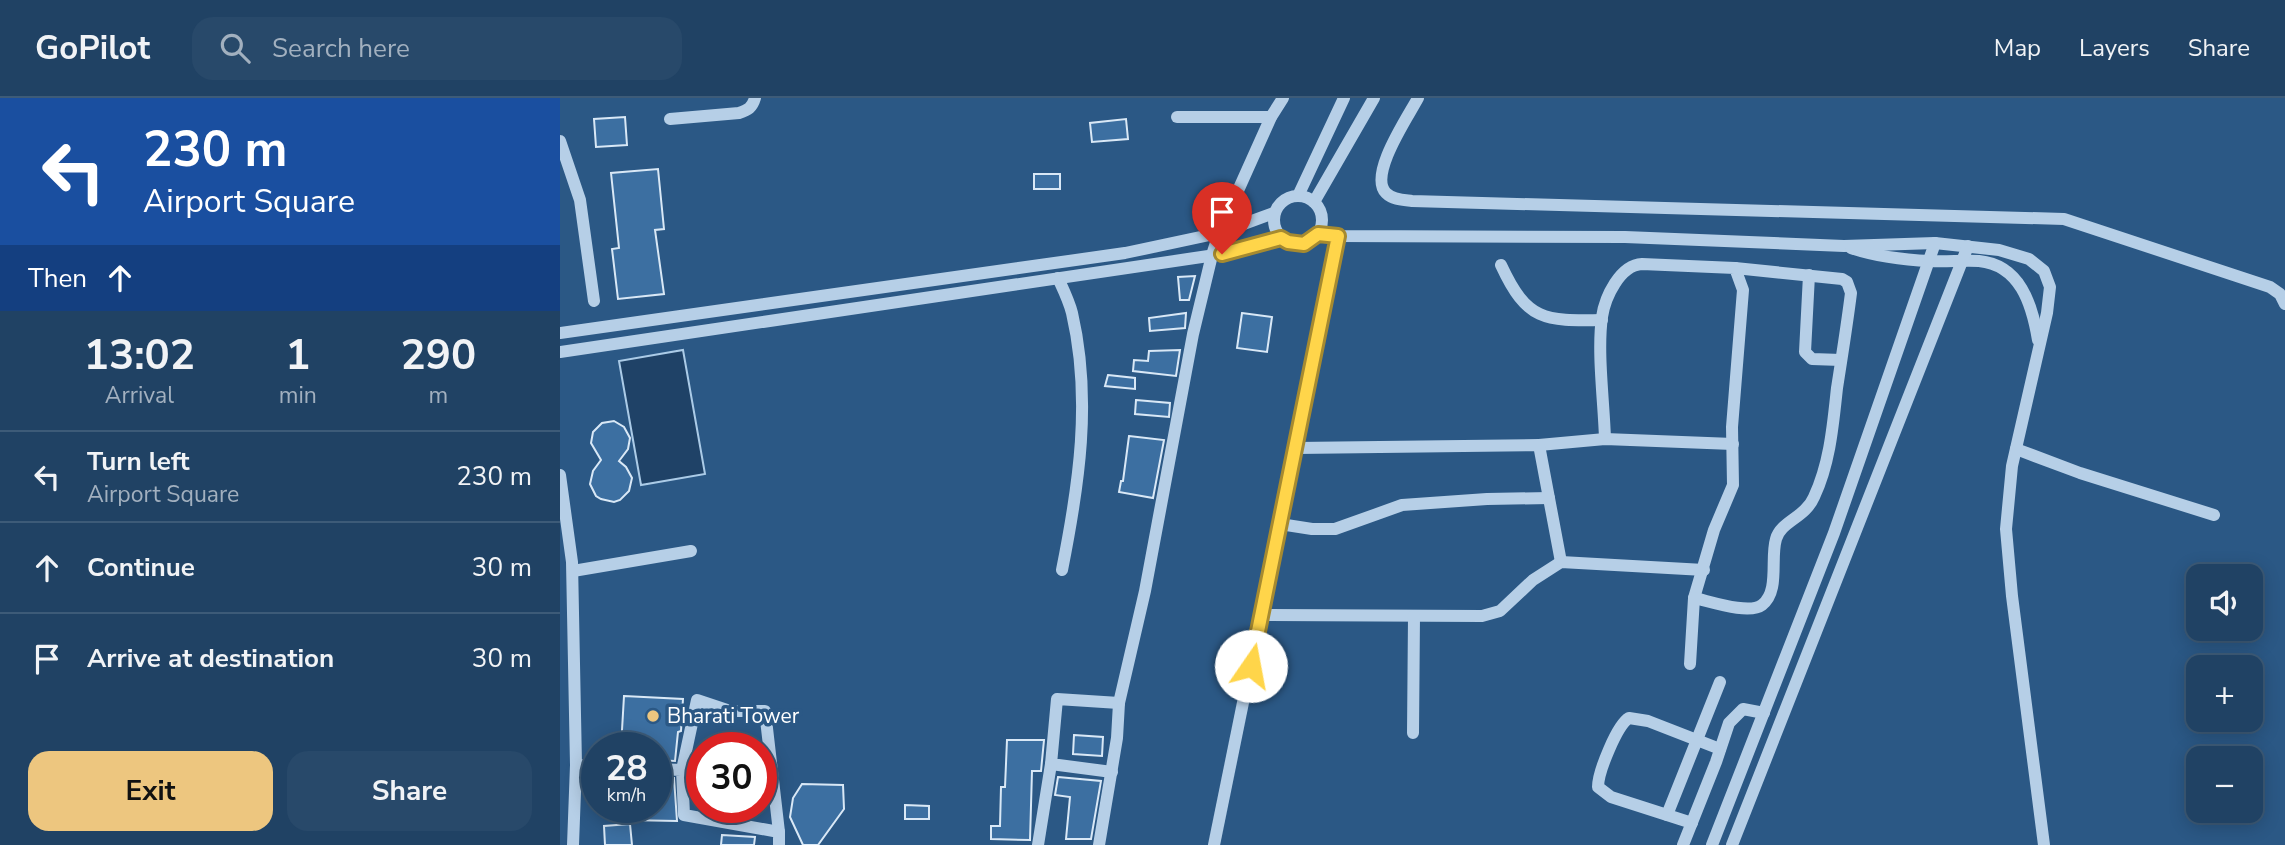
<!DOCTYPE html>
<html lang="en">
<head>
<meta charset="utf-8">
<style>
  body { margin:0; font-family:"Nunito Sans",sans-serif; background:#28496a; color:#f1f3f6; height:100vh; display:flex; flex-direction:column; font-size:26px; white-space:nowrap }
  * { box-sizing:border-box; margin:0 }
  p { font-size:23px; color:#a2b0bf }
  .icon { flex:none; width:38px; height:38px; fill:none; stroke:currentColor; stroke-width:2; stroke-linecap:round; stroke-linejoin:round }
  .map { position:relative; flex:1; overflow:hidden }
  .side { display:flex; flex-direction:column; background:#204264; width:560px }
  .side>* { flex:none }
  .hud { background:#1a4fa0; color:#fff; overflow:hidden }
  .fabs { position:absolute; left:1626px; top:466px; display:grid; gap:14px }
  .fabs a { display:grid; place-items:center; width:77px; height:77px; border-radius:14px; background:#204264; box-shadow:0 4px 18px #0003,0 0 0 2px #3d5b78; font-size:35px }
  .speed { position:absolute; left:21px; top:634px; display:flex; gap:14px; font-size:35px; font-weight:700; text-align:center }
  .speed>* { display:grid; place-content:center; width:91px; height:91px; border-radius:50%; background:#204264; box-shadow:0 4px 18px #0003,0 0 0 2px #3d5b78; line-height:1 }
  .speed small { font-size:18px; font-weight:400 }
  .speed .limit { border:10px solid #d22; background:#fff; color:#111 }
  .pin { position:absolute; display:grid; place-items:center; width:60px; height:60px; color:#fff; margin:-72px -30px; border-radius:50% 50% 50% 0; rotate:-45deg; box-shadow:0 0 7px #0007 }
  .pin .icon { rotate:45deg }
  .me { position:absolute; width:77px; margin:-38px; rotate:12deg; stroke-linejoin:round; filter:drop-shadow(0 0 5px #0008) }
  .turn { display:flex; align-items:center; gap:24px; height:147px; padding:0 28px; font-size:32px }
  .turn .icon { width:91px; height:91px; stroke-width:2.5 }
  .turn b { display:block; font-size:49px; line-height:60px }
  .then { display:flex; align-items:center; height:66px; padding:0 28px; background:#0003; gap:14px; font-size:26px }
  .eta { display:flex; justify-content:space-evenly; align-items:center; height:119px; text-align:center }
  .eta b { font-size:42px; font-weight:700; line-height:49px }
  .action { display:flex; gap:14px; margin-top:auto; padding:14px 28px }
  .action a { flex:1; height:80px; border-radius:21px; background:#edc67f; color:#111; font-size:28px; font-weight:700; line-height:80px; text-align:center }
  .action a+a { background:#28496a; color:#f1f3f6 }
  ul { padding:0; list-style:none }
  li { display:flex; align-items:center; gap:21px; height:91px; padding:0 28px; border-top:2px solid #3d5b78 }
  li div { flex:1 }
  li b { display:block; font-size:26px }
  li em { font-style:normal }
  header { display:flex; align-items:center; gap:42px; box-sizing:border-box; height:98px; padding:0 35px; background:#204264; border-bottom:2px solid #3d5b78 }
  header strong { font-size:33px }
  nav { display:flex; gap:38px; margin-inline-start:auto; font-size:24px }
  .search { width:490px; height:63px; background:#28496a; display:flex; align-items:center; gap:18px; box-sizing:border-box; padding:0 24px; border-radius:21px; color:#a2b0bf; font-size:26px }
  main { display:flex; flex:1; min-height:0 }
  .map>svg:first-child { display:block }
  .water { fill:#1f4267; stroke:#abcbe7; stroke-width:2 }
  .building { fill:#3c6fa1; stroke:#d9e8f6; stroke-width:2 }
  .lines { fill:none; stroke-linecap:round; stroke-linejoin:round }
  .minor { stroke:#b6cfe7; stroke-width:12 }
  .route-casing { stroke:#a68a30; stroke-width:18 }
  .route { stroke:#ffd54a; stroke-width:12 }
  .poi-dot { fill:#edc67f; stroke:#2b5885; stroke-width:2.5 }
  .labels { text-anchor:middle; stroke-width:7; stroke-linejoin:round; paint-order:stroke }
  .poi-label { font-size:21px; fill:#fff; stroke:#2b5885; text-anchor:start }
</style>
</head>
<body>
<header>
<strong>GoPilot</strong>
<div class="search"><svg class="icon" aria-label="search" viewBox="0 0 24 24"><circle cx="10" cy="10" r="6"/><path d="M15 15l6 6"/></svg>Search here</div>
<nav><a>Map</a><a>Layers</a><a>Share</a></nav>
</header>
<main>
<section class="side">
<div class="hud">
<div class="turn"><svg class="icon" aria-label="left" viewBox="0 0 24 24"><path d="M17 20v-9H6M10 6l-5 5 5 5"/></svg><div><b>230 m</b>Airport Square</div></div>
<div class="then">Then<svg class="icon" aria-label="ahead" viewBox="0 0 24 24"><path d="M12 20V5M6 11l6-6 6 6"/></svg></div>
</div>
<div class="eta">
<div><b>13:02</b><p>Arrival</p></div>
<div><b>1</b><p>min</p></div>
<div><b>290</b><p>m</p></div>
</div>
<ul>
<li><svg class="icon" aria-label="left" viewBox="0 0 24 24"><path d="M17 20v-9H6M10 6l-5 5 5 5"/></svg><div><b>Turn left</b><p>Airport Square</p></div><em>230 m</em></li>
<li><svg class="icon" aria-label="ahead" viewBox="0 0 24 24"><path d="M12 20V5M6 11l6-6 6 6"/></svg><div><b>Continue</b></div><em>30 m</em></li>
<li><svg class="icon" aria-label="arrive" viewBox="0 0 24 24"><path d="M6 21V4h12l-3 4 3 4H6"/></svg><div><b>Arrive at destination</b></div><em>30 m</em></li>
</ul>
<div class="action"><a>Exit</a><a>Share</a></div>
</section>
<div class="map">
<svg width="1725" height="747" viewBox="0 0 1725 747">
  <rect width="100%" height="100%" fill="#2b5885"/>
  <path class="water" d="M123,252L145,376L81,387L59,263Z"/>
  <g class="building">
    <path d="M65,19L67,47L36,49L34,21Z"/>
    <path d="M566,21L568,41L532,44L530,25Z"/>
    <path d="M98,71L104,131L95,132L104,196L58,201L52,151L59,150L51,75Z"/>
    <rect x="474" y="76" width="26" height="15"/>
    <path d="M635,178L629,202H620L618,179Z"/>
    <path d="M626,215L625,230L590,233L589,220Z"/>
    <path d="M682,215L712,219L707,254L677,250Z"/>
    <path d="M620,252L616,278L573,273L574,262L588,263L589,253Z"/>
    <path d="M548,277L575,280V291L545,288Z"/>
    <path d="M576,302L610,305L609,319L575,316Z"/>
    <path d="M54,323L64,329L70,340L68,351L59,363L66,369L72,380L69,393L60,402L54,404L41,401L36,398L30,386L33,373L41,362L31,345L33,334L42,325Z"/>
    <path d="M569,338L604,342L593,400L559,394L561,383H563Z"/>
    <path d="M64,598L123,601L121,633L118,634L115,663L96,662V649H61Z"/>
    <path d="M514,637L543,639L542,658L513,656Z"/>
    <path d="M447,642H484L481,673H472L470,742L431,741V728H440L441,689H445Z"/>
    <path d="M498,679L541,683L531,741H506L510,699L495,697Z"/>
    <path d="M96,680H114L117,723L67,722V709H96Z"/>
    <path d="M242,686L283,687L284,711L258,747H243L230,719L233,700Z"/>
    <path d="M345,707L369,708V721H345Z"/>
    <path d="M70,726L72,747H45L44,728Z"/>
    <path d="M162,737L195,739L194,747H161Z"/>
  </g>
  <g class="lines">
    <g class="minor">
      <path d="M858,0C848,19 808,77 826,95C833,102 844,102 852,103L1504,121L1710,189L1720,196L1725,206"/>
      <path d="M617,19H711"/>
      <path d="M110,21L179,15C188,12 192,10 195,0"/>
      <path d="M0,43L20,102L34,203"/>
      <circle cx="738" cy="122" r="24"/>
      <path d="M738,98L784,0"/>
      <path d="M754,104L814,0"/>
      <path d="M758,136L778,138L1065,139L1284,148L1375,145L1439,152L1469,161L1484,173L1490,189L1487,215L1452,368L1446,431L1452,498L1484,747"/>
      <path d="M1291,150C1315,158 1344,162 1370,163C1386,164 1403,162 1419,163C1460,167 1472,206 1478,242"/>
      <path d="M941,167C967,223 984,223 1042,222"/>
      <path d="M1249,177L1245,254L1252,261L1281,262"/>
      <path d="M498,180C503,191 509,203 512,215C532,301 519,387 502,472"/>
      <path d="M0,235L565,155L659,135L714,115"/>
      <path d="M0,254L628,161L662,156L721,140"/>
      <path d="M1045,341C1044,305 1037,254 1042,219C1045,199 1060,167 1082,166L1175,170L1183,192L1172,329L1173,387L1154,432L1134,500L1130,566"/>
      <path d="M979,347L1045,341L1173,346"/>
      <path d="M736,350L979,347L1001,464"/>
      <path d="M1456,351L1520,375L1654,417"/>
      <path d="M0,377L12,464L16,667L13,747"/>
      <path d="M720,426L752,431H775L842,407L927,401L989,400"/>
      <path d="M13,473L131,453"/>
      <path d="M1134,500C1149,503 1189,517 1202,507C1220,493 1210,461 1216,441C1221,423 1245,420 1254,399C1270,365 1273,327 1277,290C1282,258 1287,227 1291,195L1287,184L1282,181L1175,170"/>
      <path d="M702,517L922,518L940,513L973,482L1001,464L1144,472"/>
      <path d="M853,635L854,518"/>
      <path d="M16,667L37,668"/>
      <path d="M96,671L122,672L124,717L219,734V747"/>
      <path d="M122,672L137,602L170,613H205L219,734"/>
      <path d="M552,674L491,666L497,601L559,605"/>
      <path d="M1107,717L1160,584"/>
      <path d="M1132,725L1051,699L1038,689C1038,674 1057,627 1069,620L1088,623L1160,651"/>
      <path d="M478,747L491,666"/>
      <path d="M539,747L557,640L559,605L585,493L633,236L652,157L659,135L711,19L723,0"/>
      <path d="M654,747L778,138"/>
      <path d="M1123,747L1156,664L1169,625L1183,611L1204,615"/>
      <path d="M1152,747L1274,435L1375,145"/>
      <path d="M1172,747L1408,148"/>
    </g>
  </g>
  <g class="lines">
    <g class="route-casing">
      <path id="route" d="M662,156L721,140L728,144L744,146L758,136L778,138L691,568"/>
    </g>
    <use href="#route" class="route"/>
  </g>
  <circle class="poi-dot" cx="93" cy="618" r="7"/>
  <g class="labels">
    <g class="poi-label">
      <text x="107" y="625">Bharati Tower</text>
    </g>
  </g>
</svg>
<div class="fabs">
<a><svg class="icon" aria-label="sound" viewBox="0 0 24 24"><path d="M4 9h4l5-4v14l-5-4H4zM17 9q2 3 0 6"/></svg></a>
<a>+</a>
<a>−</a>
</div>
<div class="speed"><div>28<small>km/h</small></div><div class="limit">30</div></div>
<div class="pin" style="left:662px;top:156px;background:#d93025"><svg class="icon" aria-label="arrive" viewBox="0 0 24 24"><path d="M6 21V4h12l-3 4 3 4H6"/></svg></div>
<svg class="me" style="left:691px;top:568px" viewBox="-20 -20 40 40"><circle r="19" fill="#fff"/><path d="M0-13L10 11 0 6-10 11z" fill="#ffd54a"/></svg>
</div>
</main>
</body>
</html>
